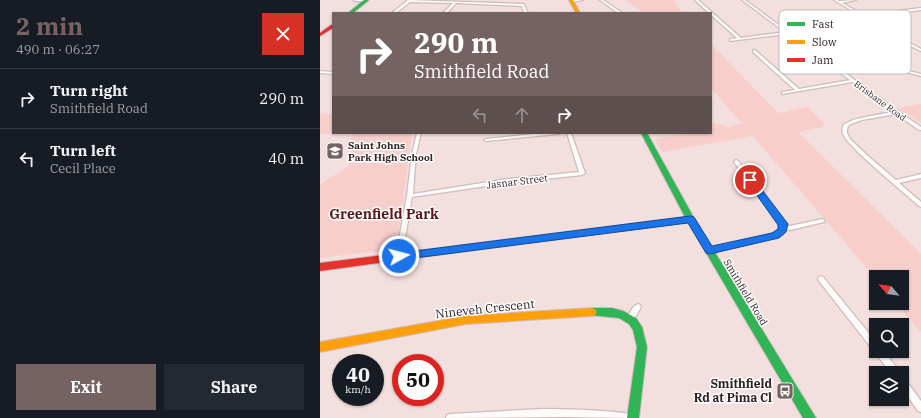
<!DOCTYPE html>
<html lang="en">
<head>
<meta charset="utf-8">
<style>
  body { margin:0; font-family:"IBM Plex Serif",serif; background:#242831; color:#f1f3f6; height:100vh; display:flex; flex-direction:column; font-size:15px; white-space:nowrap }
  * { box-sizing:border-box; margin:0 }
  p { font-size:13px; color:#9ea1a6 }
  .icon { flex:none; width:22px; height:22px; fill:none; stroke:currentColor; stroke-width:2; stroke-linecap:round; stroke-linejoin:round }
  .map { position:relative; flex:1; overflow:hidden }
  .panel { display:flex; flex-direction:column; background:#171b24; width:320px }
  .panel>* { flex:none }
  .top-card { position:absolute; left:12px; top:12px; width:380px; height:122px; border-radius:0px; box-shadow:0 1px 3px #0004; background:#746362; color:#fff; overflow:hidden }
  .needle { width:26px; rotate:298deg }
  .tools { position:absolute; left:549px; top:270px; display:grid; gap:8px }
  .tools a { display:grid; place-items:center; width:40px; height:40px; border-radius:0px; background:#171b24; box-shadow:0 1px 3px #0004; font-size:20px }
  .speed { position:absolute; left:12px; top:354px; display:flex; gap:8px; font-size:20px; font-weight:700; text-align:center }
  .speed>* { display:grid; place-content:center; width:52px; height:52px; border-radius:50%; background:#171b24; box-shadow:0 1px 3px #0004; line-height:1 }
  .speed small { font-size:10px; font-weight:400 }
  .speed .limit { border:6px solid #d22; background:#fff; color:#111 }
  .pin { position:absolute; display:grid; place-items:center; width:34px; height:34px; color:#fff; margin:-17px; border:2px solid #fff; border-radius:50%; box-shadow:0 1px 4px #0007 }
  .me { position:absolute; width:44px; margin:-22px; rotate:83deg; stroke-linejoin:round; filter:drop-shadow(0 0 3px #0008) }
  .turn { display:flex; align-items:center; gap:14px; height:84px; padding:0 16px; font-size:18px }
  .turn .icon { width:52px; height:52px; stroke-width:2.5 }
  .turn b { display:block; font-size:28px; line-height:34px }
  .lanes { display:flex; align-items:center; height:38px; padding:0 16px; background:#0003; justify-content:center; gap:20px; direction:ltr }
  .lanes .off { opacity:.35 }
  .round { display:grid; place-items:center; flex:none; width:42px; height:42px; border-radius:0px; background:#242831 }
  .headline { display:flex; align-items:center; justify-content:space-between; height:68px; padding:0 16px }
  h1 { font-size:24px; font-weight:800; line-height:30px; color:#746362 }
  .cta { display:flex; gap:8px; margin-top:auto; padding:8px 16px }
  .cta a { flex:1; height:46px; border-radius:0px; background:#746362; color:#fff; font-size:16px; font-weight:800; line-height:46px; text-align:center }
  .cta a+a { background:#242831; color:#f1f3f6 }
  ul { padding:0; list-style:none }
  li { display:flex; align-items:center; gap:12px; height:60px; padding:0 16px; border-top:1px solid #363941 }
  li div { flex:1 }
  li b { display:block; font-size:15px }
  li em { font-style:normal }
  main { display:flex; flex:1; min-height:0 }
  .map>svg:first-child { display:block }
  .green { fill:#f8cecb }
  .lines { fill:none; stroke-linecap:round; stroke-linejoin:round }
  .street-casing { stroke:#cebdbc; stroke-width:2.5 }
  .fast-casing { stroke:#cebdbc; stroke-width:2 }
  .slow-casing { stroke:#cebdbc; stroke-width:2 }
  .jam-casing { stroke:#cebdbc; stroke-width:2 }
  .street { fill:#fdfafa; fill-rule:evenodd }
  .fast { fill:#30b455; fill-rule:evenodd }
  .slow { fill:#ff9f0a; fill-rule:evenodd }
  .jam { fill:#e5322d; fill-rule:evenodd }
  .route { fill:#1a73e8; stroke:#114b97 }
  .labels { text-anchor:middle; stroke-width:3; stroke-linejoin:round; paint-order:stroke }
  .far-street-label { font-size:9px; fill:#302020; stroke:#fff }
  .poi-label { font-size:10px; font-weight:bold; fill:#302020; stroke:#fff; text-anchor:start }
  .street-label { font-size:10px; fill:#302020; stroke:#fff }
  .near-street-label { font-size:12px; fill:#302020; stroke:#fff }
  .near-poi-label { font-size:12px; font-weight:bold; fill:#302020; stroke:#fff; text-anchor:end }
  .district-label { font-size:14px; font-weight:bold; fill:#5c181b; stroke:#fff }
  .key { fill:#fff; stroke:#c1bcbc; stroke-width:1 }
  .key-label { font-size:11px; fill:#302020 }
</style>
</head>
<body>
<main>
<section class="panel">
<div class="headline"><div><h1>2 min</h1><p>490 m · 06:27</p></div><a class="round" style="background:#d93025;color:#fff"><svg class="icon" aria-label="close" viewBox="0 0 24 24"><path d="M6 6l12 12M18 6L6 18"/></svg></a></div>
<ul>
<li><svg class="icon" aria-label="right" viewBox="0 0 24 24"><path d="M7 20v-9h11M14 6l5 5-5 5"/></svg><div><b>Turn right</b><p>Smithfield Road</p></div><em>290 m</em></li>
<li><svg class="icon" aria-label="left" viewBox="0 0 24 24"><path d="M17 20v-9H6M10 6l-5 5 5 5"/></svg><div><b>Turn left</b><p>Cecil Place</p></div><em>40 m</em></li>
</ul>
<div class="cta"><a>Exit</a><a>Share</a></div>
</section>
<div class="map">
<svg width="601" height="418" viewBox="0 0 601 418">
  <rect width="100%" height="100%" fill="#f3dfdd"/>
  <g class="green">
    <path d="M306,0H354L362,13H324Z"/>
    <path d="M391,44L458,113L488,107L504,123L503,127L478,132L601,254V332L576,303H582V277H556V279L433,136L342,152L335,139L369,133H391V122L409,127L422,124L391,88Z"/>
    <path d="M601,104V123L577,108Z"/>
    <path d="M0,113L13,115V133H17L0,134Z"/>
    <path d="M32,133H92L78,240L74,249L0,258V184L28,167Z"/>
  </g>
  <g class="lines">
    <g class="street-casing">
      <g id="street">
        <path d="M34,0H48L47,1H35Z"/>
        <path d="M88,0L203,4L204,5L208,13H204L202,6L136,3L127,13H123L133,3L90,2L76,13H72Z"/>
        <path d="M251,0H263L252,2L251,1Z"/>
        <path d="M280,0H283L301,12L298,13Z"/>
        <path d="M375,0H378L421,38L465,32L422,0H425L460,26L541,16L514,0H517L519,1L536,0L522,3L544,15L601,8V10L546,17L545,18L543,17L463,28L579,112L601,127V130H599L576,114L542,120L531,124L528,126L527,130V133L530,139L549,157L576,180L601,174V178L579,183L601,202V207L599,206C580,189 560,173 541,155C535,149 527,142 523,134C522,132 522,128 523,126C528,118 564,114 573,112L533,82L462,94V92L475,90L433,52V50H435L479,89L530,80L467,34L410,41V39L417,38L391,15V13H389Z"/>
        <path d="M572,35H574L601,49V51L572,37Z"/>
        <path d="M544,45H546C558,64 581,69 601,74V76C580,71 555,66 543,46Z"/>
        <path d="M0,71L13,72V74L0,73Z"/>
        <path d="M97,133H101L96,154L93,194L187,179L259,172L247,133H251L265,173L262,175L187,183L92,197L82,256L81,258H77L76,256L87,196L92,154Z"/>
        <path d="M224,133H240L238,134L166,141L164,140L166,139Z"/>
        <path d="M416,160L418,161L463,220L465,225L470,226L502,219L504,220L505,221L504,222L470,230L465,229L462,234L455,237L390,253H388L387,251L388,249L454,233L457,231L460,228L458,222L414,162Z"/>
        <path d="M501,276L503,277L556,342V351H563L579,370L580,373H571L499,281L498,279L499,277Z"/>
        <path d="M318,304L320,305L321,307L320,309C317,314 314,322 308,320L307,318C309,313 313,306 318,304Z"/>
        <path d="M582,378L585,379L601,401V412L598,411L582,388Z"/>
        <path d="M222,409C252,409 282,410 313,414L316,415L317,418L245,417L126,418L127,415L130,414Z"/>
      </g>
    </g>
    <g class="fast-casing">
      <g id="fast">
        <path d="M44,0H49L33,13H28Z"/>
        <path d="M321,133H327L374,218L496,418H483L368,222L191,245L188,244L187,242L188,240L191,239L365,217Z"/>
        <path d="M272,308H292L303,311L316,318L322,327L327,347L319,418H307L317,347L313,330L309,324L299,318L269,315L267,312L269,309Z"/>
      </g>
    </g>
    <g class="slow-casing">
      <g id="slow">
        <path d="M249,0H253L260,13H256Z"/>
        <path d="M272,308L275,309L277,312L275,315L272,316L146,324L0,352V342L146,316Z"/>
      </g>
    </g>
    <g class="jam-casing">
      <g id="jam">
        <path d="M11,25H13V28L0,36V33Z"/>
        <path d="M191,239L194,240L195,242L194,244L191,245L0,271V263Z"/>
      </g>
    </g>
    <use href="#street" class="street"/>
    <use href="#fast" class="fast"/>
    <use href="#slow" class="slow"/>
    <use href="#jam" class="jam"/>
  </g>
  <path class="route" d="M430,177L433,178L468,224L466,232L459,238L390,254L386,253L368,223L79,260L75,259L74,256L75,254L79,253L370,216L374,217L392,246L452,233L458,229V225L426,180Z"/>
  <defs>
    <g id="school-square" transform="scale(0.9)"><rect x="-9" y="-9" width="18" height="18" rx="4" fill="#746362" stroke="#fff"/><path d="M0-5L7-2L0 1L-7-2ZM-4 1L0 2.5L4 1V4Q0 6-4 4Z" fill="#fff"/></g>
    <g id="bus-square" transform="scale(0.9)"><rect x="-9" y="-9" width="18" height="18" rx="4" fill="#746362" stroke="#fff"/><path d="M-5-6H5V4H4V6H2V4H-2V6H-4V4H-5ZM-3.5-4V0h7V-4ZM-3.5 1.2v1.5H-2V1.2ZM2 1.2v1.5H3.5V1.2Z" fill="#fff"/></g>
  </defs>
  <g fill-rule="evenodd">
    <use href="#school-square" x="15" y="151"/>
    <use href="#bus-square" x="465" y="391"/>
  </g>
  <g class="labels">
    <g class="far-street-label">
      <text transform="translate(560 101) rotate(36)" y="3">Brisbane Road</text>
    </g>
    <g class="poi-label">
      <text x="28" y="149">Saint Johns<tspan x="28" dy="12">Park High School</tspan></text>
    </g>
    <g class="street-label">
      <text transform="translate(197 181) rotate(-7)" y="4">Jasnar Street</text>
      <text transform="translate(426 292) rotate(59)" y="4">Smithfield Road</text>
    </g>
    <g class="near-street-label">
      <text transform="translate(165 309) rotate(-6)" y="4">Nineveh Crescent</text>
    </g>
    <g class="near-poi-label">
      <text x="452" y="388">Smithfield<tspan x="452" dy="14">Rd at Pima Cl</tspan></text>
    </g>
    <g class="district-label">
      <text x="64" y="219">Greenfield Park</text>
    </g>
  </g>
  <rect x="459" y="10" width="132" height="64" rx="6" class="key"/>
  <rect x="467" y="22" width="18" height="4" fill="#30b455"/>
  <rect x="467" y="40" width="18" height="4" fill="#ff9f0a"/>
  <rect x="467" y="58" width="18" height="4" fill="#e5322d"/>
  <g class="key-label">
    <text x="492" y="28">Fast</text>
    <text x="492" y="46">Slow</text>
    <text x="492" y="64">Jam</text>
  </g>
</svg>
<div class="tools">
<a><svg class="needle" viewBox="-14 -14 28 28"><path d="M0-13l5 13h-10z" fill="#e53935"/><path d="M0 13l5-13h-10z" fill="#9ea1a6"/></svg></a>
<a><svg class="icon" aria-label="search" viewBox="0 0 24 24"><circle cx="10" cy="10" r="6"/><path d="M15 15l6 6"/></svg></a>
<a><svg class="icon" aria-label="layers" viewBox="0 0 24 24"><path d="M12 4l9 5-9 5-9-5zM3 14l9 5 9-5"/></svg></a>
</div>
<div class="speed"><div>40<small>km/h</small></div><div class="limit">50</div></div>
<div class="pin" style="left:430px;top:180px;background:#d93025"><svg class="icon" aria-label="arrive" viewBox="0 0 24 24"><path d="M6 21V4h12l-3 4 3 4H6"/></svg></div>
<svg class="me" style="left:79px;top:256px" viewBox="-20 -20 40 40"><circle r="17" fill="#1a73e8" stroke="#fff" stroke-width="3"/><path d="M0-11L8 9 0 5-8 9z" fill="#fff"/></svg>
<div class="top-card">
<div class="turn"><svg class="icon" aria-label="right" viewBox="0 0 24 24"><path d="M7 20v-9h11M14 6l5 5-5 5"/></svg><div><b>290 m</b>Smithfield Road</div></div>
<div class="lanes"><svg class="icon off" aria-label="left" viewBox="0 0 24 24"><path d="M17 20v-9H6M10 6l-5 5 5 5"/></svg><svg class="icon off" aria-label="ahead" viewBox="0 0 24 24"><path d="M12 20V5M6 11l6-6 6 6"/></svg><svg class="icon" aria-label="right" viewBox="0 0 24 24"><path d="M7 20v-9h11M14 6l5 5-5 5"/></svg></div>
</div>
</div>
</main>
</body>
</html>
